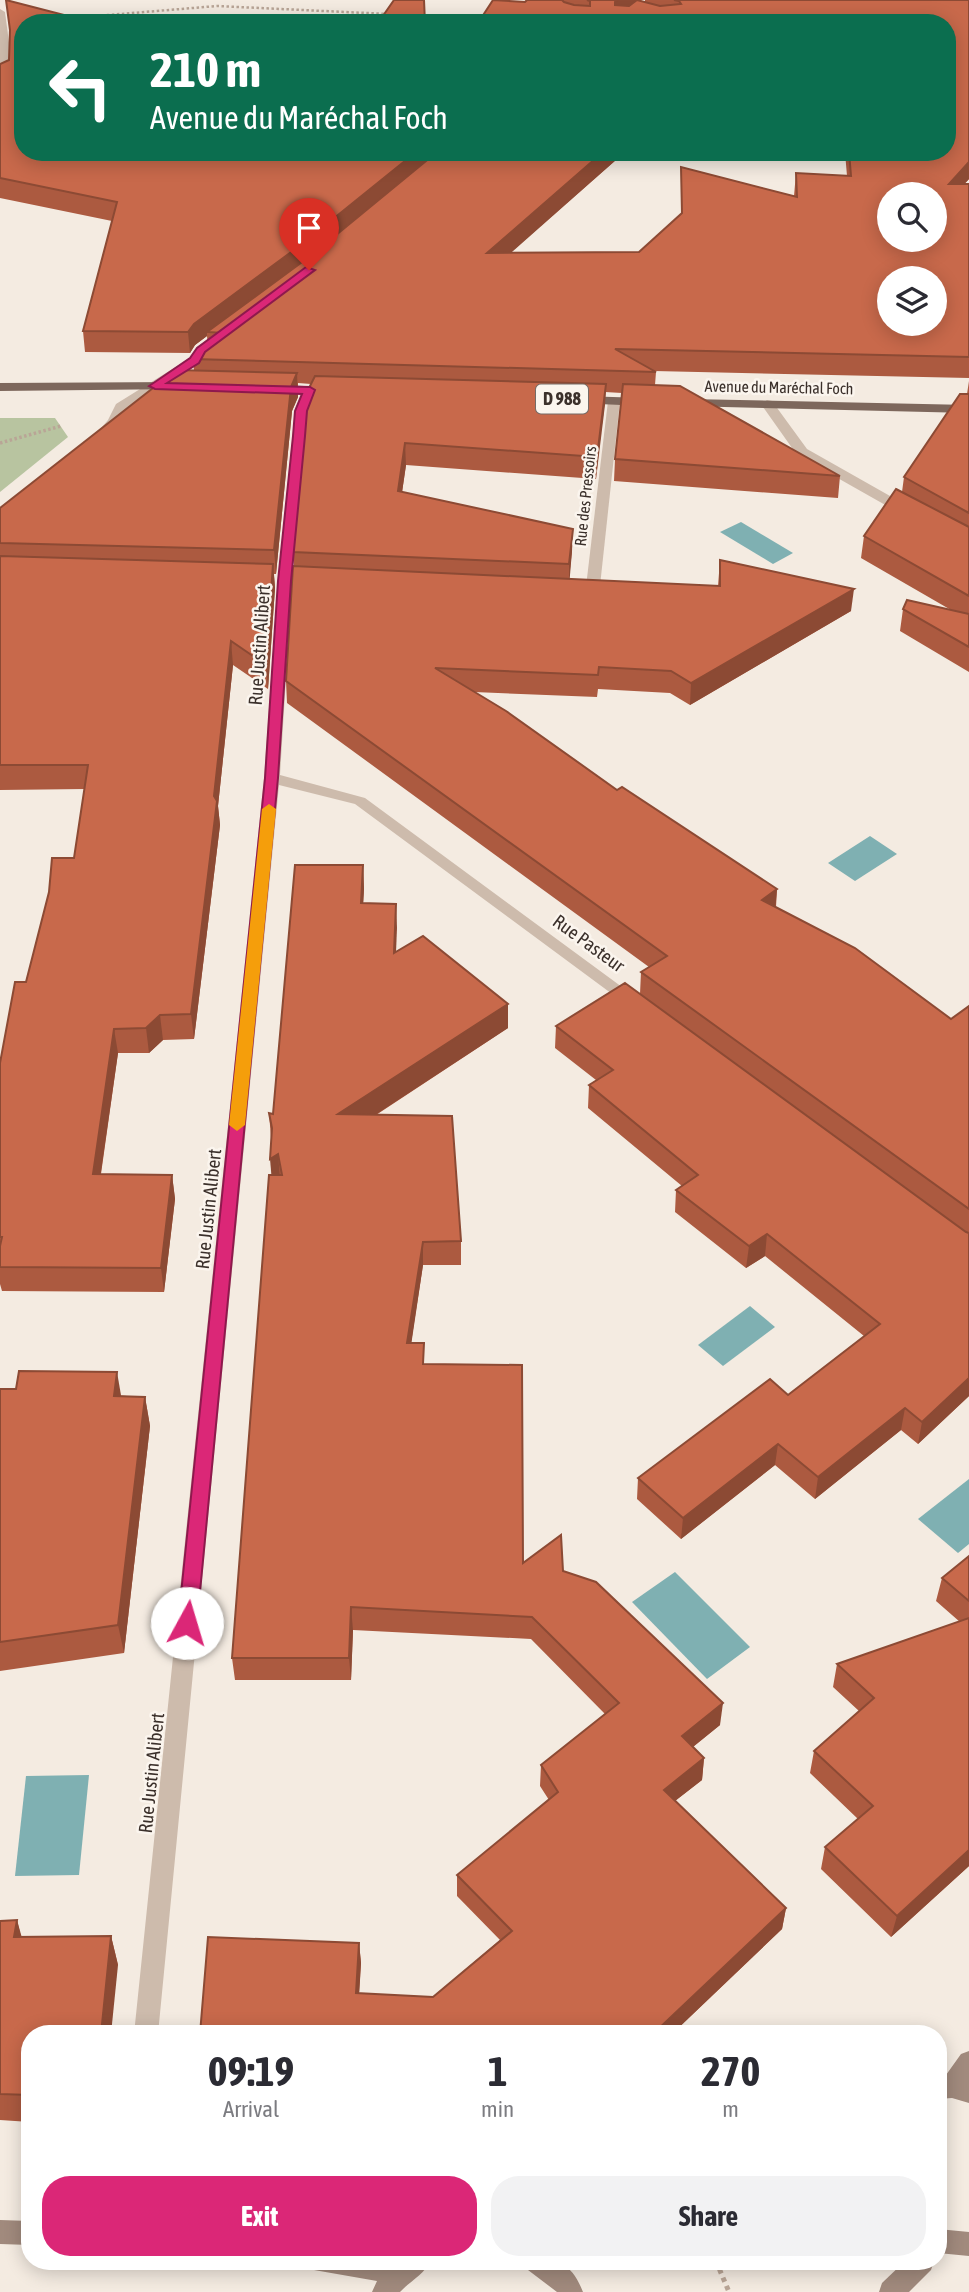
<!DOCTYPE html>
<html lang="en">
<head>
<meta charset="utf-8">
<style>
  body { margin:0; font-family:"Asap Condensed",sans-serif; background:#f2f2f3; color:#2b2b33; height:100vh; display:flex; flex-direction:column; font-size:26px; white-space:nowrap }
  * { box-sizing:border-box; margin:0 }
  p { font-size:23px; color:#7c7c81 }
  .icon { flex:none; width:38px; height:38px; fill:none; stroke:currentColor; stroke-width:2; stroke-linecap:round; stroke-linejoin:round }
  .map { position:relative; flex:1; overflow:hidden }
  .panel { position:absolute; left:21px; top:2025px; width:926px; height:245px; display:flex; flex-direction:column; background:#fff; border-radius:28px; box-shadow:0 4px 18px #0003 }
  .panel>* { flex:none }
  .hud { position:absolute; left:14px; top:14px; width:942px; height:147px; border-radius:28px; box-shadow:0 4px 18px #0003; background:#0b6e4f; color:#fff; overflow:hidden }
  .controls { position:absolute; left:877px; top:182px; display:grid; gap:14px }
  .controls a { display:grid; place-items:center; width:70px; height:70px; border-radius:50%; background:#fff; box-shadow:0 4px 18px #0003; font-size:35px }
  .pin { position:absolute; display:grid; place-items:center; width:60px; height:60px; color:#fff; margin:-72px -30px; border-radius:50% 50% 50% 0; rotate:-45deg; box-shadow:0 0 7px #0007 }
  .pin .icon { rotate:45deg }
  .me { position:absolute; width:77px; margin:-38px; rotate:6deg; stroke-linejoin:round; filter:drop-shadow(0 0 5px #0008) }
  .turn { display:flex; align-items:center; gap:24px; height:147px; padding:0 21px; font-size:32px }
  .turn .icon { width:91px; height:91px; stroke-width:2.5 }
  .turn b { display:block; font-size:49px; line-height:60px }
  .eta { display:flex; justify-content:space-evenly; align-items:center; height:119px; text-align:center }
  .eta b { font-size:42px; font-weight:700; line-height:49px }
  .action { display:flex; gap:14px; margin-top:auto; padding:14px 21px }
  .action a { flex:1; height:80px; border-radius:28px; background:#db2777; color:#fff; font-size:28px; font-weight:700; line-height:80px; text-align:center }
  .action a+a { background:#f2f2f3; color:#2b2b33 }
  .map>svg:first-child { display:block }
  .green { fill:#b8c4a0 }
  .water { fill:#7fb0b2 }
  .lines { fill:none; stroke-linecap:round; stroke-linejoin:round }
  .path-far2 { stroke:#b9a596; stroke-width:2.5; stroke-dasharray:2.5 2.5; stroke-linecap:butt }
  .path-far1 { stroke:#b9a596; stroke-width:3.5; stroke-dasharray:2.5 2.5; stroke-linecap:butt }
  .path { stroke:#b9a596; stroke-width:5; stroke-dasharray:4.5 4.5; stroke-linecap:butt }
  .minor { fill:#cdbbac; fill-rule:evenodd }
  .secondary { fill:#a18a7d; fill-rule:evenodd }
  .primary { fill:#7d675c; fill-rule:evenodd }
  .wall { fill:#ac5a40 }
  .shaded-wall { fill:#8c4a34 }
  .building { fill:#c8694b; stroke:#8c4a34; stroke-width:2; fill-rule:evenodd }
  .route { fill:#db2777; stroke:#8e194d; stroke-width:2 }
  .slow { fill:#f59e0b }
  .labels { text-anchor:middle; stroke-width:5; stroke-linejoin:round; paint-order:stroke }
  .far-street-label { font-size:16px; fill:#3b302b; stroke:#fbf5ee }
  .shield { fill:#fbf5ee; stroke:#756b66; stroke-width:2 }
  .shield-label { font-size:18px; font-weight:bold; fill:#3b302b }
  .street-label { font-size:19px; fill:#3b302b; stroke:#fbf5ee }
</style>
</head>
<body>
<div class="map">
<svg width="969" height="2292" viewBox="0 0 969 2292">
  <rect width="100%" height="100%" fill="#f4ebe1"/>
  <path class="green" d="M0,418H55L68,437L0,492Z"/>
  <g class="water">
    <path d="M741,522L793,553L773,564L720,532Z"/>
    <path d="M870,836L897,854L855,881L828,863Z"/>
    <path d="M750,1306L775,1327L723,1366L698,1345Z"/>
    <path d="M969,1479V1544L958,1553L918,1519Z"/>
    <path d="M675,1572L750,1647L707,1679L632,1602Z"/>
    <path d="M89,1775L79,1875L15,1876L26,1776Z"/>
  </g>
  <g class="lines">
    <g class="path-far2">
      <path d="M421,15L486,17"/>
      <path d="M72,18L217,6L388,14"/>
    </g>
    <path class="path-far1" d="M0,443L61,426"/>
    <path class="path" d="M716,2261L729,2292"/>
    <g class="minor">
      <path d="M0,9L5,12L10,50L9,80L0,83Z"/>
      <path d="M227,327L231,328V334L206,352L199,363L126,409L119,425L107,437H97L96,434L108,420L116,404L190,358L197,347Z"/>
      <path d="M310,386L316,390L307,411L292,581L280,775L365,798L641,1001L639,1005H627L355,804L279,785L158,2034H134L264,778L278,581L295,411L304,390Z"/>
      <path d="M614,397L620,401L599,595L592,599L585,595L608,401Z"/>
      <path d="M767,400L772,401L807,449L913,509V515H903L797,455L761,404Z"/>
    </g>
    <g class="secondary">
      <path d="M969,2051V2103L952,2098L938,2099V2075H946L961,2054Z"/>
      <path d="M0,2220L30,2221V2245L0,2244Z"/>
      <path d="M938,2229L969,2232V2256L938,2253Z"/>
      <path d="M311,2261H430C425,2274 410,2281 400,2292H372L377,2281L314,2270Z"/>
      <path d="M525,2261C557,2261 570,2259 583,2292H557L528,2270Z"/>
      <path d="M905,2261H934L931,2270L909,2292H879L882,2283Z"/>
    </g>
    <g class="primary">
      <path d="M178,382L182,383V389L0,391V383Z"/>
      <path d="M276,385L332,387L338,391L332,395L272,392L270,389Z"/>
      <path d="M581,396L644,398L650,402L644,406L576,403L575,400Z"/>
      <path d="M689,399L969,405V413L684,406V400Z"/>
    </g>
  </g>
  <g class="wall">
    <path d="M527,0H639L645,2V0H969V179L964,184H969V378L654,371L656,372L655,385L840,476L838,498L614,481L615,459L622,393L605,392L596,479L406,465L402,492L572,551L569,579L718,586L720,560L851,611L690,705L670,693L598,689L597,697L474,692L617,790L777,889L776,907L951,1019L969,1006V1396L918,1444L901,1430L815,1499L775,1465L681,1539L637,1499L638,1478L788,1395L864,1336L765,1256L746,1268L675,1212L676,1190L682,1186L588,1108L589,1085L596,1080L555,1048L556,1026L640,994L641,972L649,967L287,703L286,681L294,566L293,552L311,384L298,383V397L292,411L276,574H274L275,588L268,689L233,665L218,806L220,825L194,1039L163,1040L149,1053H118L101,1174L172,1175L175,1199L164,1292L2,1291L0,1284V1063L26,982L74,858L85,789L0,790V508L194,371L193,359L208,347L207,336L195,345L190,353L85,352L83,331L112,221L0,198V64L95,23L23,152H625L510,253L639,252L681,214V167L794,196L796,173L847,176L845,152H947V23H478Z"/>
    <path d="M969,381V672L900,631L903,609L951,610L861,558L864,536L902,492L904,477L967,394Z"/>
    <path d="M363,865L364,889L363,903L396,904V952L508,1004V1028L376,1115L461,1241V1265H423L411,1343L424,1364L523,1563L563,1571L720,1725L693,1747L704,1758L702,1780L675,1801L786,1908L782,1929L672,2034H200L359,1943L361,1963L359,1993L433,1997L500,1940L457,1896V1875L549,1800L540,1786L541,1765L605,1714L531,1639L353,1630L351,1680H235L232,1658L272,1175L271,1138L269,1113L273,1114Z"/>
    <path d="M0,1389L145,1397L150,1426L124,1653L0,1671Z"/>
    <path d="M969,1556V1866L891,1937L821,1869L825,1847L858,1819L810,1773L814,1751L859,1711L833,1687L837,1664L960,1622L936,1601L942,1578Z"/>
    <path d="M17,1920L21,1937L111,1936L118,1965L30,2034V2122L0,2120V1921Z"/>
  </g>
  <g class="shaded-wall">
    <path d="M617,0H639L614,21L615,2Z"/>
    <path d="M416,152H442L303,265L207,332V336L195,345L190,353L188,332L194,324Z"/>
    <path d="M603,152H625L487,274V253Z"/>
    <path d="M969,162V179L946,204L949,184Z"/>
    <path d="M297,373L298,397L292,411L276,574L274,550L291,387Z"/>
    <path d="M606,384L605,405L596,479L597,457Z"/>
    <path d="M405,443L406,465L399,513L398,491Z"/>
    <path d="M573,529L572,551L569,587V564Z"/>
    <path d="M273,564L275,588L268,689L266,665Z"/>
    <path d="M854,589L851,611L690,705L691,683Z"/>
    <path d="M231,641L233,665L218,806L220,825L194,1039L191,1014Z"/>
    <path d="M363,865L364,889L362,927L361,903Z"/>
    <path d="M777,889L775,912L762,900Z"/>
    <path d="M396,904L397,928L395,977L394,953Z"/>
    <path d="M508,1004V1028L340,1138L338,1114Z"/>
    <path d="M160,1015L163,1040L149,1053L146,1028Z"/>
    <path d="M114,1029L118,1053L97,1199L93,1174Z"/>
    <path d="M278,1154L280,1178L272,1182L270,1159Z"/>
    <path d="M172,1175L175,1199L164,1292L161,1268Z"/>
    <path d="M767,1234L765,1256L746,1268L749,1246Z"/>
    <path d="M423,1242V1265L408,1366L407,1343Z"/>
    <path d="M117,1372L122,1401L114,1396Z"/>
    <path d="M969,1378V1396L918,1444L922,1422Z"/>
    <path d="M145,1397L150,1426L124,1653L118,1625Z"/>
    <path d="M905,1408L901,1430L815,1499L818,1477Z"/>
    <path d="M778,1444L775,1465L681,1539L683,1518Z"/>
    <path d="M351,1607L353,1630L351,1680L349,1658Z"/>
    <path d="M723,1703L720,1725L679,1758L682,1736Z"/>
    <path d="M704,1758L702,1780L662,1811L664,1790Z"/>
    <path d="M969,1850V1866L891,1937L897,1916Z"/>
    <path d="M786,1908L782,1929L672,2034H653Z"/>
    <path d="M17,1920L25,1949L14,1937Z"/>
    <path d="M111,1936L118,1965L111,2034H101Z"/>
    <path d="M359,1943L361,1963L358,2013L356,1993Z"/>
  </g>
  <g class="building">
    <path d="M6,0L95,23H23V152H416L302,244L194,324L188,332L83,331L117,202L0,178V64L9,60L10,30Z"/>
    <path d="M394,0H424L425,23H378Z"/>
    <path d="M493,0L525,2L527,0H562L564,2L574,5L590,6V1L587,0H617L615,2V5L629,6L637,0L660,6L681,4L679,1L674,0H969V162L949,184H969V357L615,349L656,372L193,359L226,333L207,332L313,254L437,152H603L487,253L639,252L682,213L681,167L797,197L796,173L851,176L849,152H947V23H478ZM889,194H934V240H889ZM889,278H934V324H889Z"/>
    <path d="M176,370L297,373L291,387L274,550L0,543V508Z"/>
    <path d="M315,376L606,384L597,457L405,443L398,491L573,529L569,564L293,552L308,390Z"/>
    <path d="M623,384L680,386L840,476L615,459Z"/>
    <path d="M960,394H969V513L904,477Z"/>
    <path d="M896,489L969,527V596L864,536Z"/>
    <path d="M0,556L273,564L266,665L231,641L214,796L217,801L191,1014L160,1015L146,1028L114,1029L93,1174L172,1175L161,1268L0,1267V1246L2,1237H0V1063L15,982H26L49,892L52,858H74L88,765H0Z"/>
    <path d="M720,560L854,589L691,683L671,671L599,667L598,675L435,668L506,711L617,790L622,787L777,889L762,900L855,948L951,1019L969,1006V1209L641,972L667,956L286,681L293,566L720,586Z"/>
    <path d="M907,600L969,614V647L903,609Z"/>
    <path d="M295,865H363L361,903L396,904L394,953L423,936L508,1004L338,1114L452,1116L461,1241L423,1242L407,1343H424L423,1364L522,1365L523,1563L561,1535L563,1571L596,1582L723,1703L682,1736L704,1758L664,1790L786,1908L653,2034H200L208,1937L359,1943L356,1993L433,1997L512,1931L457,1875L558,1792L541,1765L619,1703L532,1617L351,1607L349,1658H232L269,1175H282L278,1154L270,1159L272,1128L269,1113L273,1114Z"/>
    <path d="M625,983L966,1232L969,1233V1378L922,1422L905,1408L818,1477L778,1444L683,1518L638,1478L770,1379L788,1395L880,1324L767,1234L749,1246L676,1190L698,1175L589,1085L613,1070L556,1026Z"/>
    <path d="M19,1371L117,1372L114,1396L145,1397L118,1625L0,1642V1389H16Z"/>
    <path d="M969,1556V1601L942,1578Z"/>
    <path d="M969,1618V1850L897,1916L825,1847L873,1806L814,1751L874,1698L837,1664Z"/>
    <path d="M17,1920L14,1937L111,1936L101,2034H30V2095L0,2094V1921Z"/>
  </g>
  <path class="route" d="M306,267L315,270L205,352L199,363L167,383L310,387L315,390L307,411L305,436L291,581L278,778L197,1623L194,1629L187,1632L181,1629L178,1623L265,778L278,581L293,436L295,411L302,394L155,389L149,386L190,358L197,348Z"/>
  <path class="slow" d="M269,804L276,809L245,1125L237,1131L229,1125L262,809Z"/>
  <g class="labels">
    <g class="far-street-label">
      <text transform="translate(779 387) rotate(1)" y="6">Avenue du Maréchal Foch</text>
      <text transform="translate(585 496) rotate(-84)" y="6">Rue des Pressoirs</text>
    </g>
    <rect class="shield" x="536" y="384.5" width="52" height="29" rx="5"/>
    <g class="shield-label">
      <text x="562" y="405">D 988</text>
    </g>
    <g class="street-label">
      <text transform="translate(259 645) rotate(-86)" y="7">Rue Justin Alibert</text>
      <text transform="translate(589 943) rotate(36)" y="7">Rue Pasteur</text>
      <text transform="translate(208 1209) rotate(-84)" y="7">Rue Justin Alibert</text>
      <text transform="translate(151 1773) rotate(-84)" y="7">Rue Justin Alibert</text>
    </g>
  </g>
</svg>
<div class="controls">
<a><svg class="icon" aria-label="search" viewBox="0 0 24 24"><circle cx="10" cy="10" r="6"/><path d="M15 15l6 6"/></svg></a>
<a><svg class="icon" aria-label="layers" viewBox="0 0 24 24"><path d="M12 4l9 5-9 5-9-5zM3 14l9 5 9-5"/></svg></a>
</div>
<div class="pin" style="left:309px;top:270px;background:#d93025"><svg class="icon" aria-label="arrive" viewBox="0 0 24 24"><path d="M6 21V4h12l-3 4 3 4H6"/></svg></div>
<svg class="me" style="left:187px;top:1623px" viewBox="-20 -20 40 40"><circle r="19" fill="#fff"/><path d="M0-13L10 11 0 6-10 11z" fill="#db2777"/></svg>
<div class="hud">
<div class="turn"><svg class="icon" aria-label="left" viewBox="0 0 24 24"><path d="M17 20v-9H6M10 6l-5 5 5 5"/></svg><div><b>210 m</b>Avenue du Maréchal Foch</div></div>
</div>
<section class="panel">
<div class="eta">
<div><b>09:19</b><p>Arrival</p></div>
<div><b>1</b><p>min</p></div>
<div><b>270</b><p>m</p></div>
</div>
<div class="action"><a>Exit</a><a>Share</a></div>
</section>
</div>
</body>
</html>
